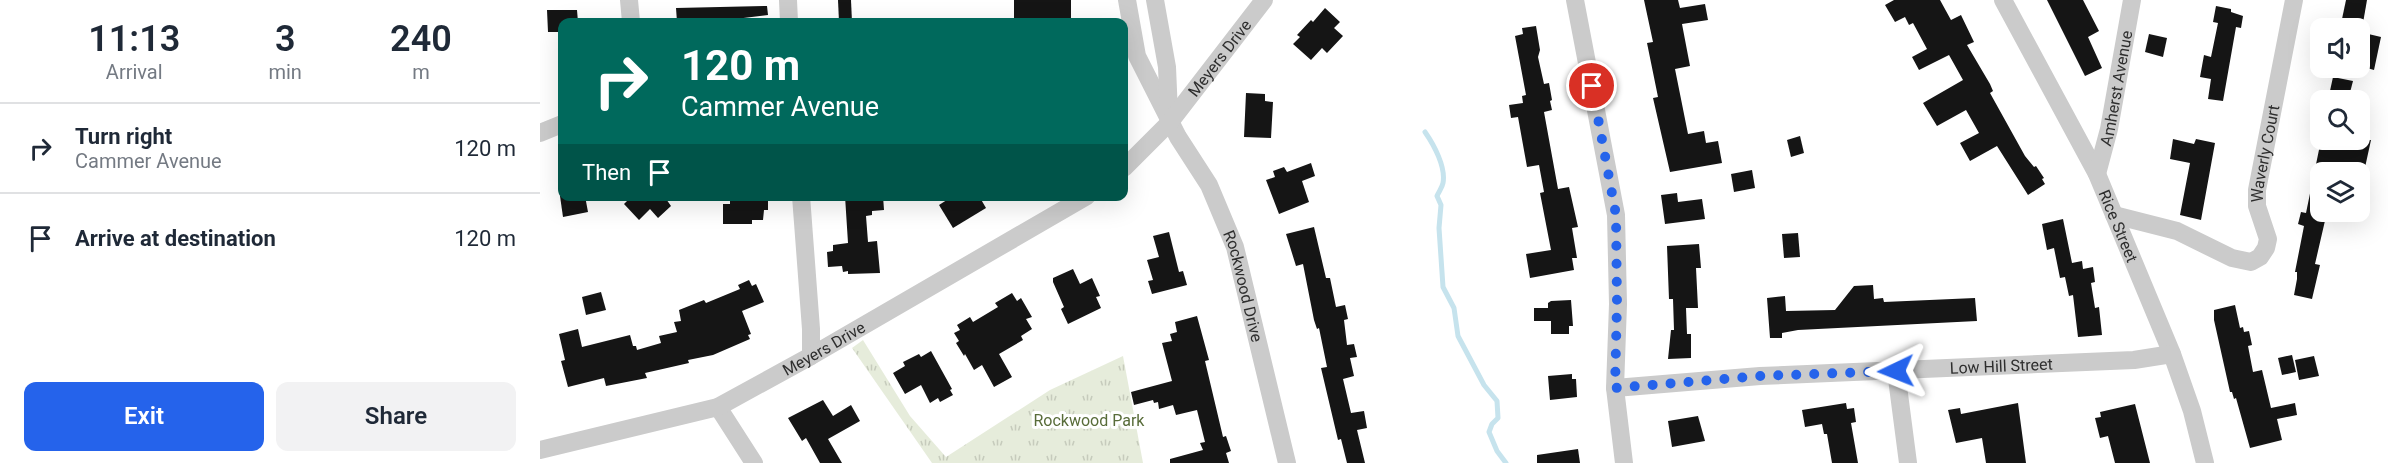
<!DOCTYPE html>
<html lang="en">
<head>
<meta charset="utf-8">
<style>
  body { margin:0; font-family:Roboto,sans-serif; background:#f2f2f3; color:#1f2937; height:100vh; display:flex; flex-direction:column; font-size:22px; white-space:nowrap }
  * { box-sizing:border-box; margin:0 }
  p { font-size:20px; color:#747a83 }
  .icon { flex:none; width:33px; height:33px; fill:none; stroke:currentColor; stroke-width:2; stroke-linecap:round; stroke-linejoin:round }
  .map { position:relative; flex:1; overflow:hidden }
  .drawer { display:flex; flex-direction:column; background:#fff; width:540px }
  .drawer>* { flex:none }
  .hud { position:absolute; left:18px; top:18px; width:570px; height:183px; border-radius:12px; box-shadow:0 6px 24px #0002; background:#00695c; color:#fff; overflow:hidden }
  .tools { position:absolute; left:1770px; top:18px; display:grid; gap:12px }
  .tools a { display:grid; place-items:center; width:60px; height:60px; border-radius:12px; background:#fff; box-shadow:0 6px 24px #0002; font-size:30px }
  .pin { position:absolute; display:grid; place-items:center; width:51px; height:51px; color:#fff; margin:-26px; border:3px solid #fff; border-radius:50%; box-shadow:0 2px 6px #0007 }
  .me { position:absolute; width:66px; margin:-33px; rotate:268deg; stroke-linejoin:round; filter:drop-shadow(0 0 4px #0008) }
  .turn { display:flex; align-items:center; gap:21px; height:126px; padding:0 24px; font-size:27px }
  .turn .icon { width:78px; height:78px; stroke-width:2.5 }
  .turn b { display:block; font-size:42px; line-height:51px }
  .then { display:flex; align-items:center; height:57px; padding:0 24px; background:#0003; gap:12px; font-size:22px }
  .eta { display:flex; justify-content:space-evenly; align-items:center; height:102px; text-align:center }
  .eta b { font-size:36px; font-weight:600; line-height:42px }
  .button { display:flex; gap:12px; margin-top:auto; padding:12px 24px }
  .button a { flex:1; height:69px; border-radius:12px; background:#2563eb; color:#fff; font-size:24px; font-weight:600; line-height:69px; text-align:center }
  .button a+a { background:#f2f2f3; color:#1f2937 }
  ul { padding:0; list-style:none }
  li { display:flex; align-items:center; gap:18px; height:90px; padding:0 24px; border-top:2px solid #e0e1e3 }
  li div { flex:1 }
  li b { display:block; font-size:22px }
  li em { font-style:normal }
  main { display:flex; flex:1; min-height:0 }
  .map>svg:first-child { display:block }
  .park { fill:url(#park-tufts) }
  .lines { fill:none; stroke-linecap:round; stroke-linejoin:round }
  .stream { stroke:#c6e3ed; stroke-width:5 }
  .building { fill:#151515 }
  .minor { stroke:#cbcbcb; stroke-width:18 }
  .route { stroke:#2563eb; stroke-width:10; stroke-dasharray:0 18 }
  .labels { text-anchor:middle; stroke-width:6; stroke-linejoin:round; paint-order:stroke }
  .street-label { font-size:16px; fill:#2e2e2e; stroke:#fff }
  .park-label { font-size:16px; fill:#586c39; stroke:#fff }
</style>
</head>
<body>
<main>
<section class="drawer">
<div class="eta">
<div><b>11:13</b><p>Arrival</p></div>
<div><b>3</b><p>min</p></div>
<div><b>240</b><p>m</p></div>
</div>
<ul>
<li><svg class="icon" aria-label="right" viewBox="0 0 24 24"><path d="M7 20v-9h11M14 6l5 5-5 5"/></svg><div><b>Turn right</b><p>Cammer Avenue</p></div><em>120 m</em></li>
<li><svg class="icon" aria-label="arrive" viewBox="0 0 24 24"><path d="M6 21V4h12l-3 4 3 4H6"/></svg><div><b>Arrive at destination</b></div><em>120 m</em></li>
</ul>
<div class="button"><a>Exit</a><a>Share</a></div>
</section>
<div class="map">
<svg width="1848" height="463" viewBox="0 0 1848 463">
  <defs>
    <pattern id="park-tufts" width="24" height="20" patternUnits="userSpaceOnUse" patternTransform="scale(1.5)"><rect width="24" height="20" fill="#e6ecdb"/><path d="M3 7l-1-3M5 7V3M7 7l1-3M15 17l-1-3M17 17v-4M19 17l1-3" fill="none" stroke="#c6cbbc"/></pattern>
  </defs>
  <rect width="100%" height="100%" fill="#fff"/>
  <path class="park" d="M323,340L370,416L406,457L510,390L583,356L603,463H392L312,348Z"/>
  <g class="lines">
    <path class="stream" d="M885,132C894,145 906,167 903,183C902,188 899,191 897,196L901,205L899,228L903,287L914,308L918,336L944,385L957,401L958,418L952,424L949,432L957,451L966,463"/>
  </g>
  <g class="building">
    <path d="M298,0H311L312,22H299Z"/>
    <rect x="474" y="0" width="57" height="21"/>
    <path d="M1104,0H1138L1140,8L1165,4L1168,20L1142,24L1150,66L1135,69L1148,134L1164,131L1166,143L1178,141L1182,163L1130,172L1113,98L1118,97L1107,43L1113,42Z"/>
    <path d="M1354,0H1400L1411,20L1421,15L1434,42L1427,45L1450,84L1453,91L1450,93L1485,156L1494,167L1496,166L1504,178L1502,179L1505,184L1488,195L1457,146L1430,161L1420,143L1439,133L1426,110L1397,126L1383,103L1423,80L1409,55L1379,70L1372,57L1387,49L1373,23L1369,25L1365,17L1355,22L1345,5Z"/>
    <path d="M1507,0H1543L1559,31L1548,37L1562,68L1545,76Z"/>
    <path d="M1806,0H1827L1823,23L1802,19Z"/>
    <path d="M227,6L228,15L187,20V22H137L136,8Z"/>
    <path d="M1676,6L1691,9V12L1703,16L1701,28L1696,27L1683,101L1668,99L1671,79L1660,77L1664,55L1671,57L1678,23L1673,22Z"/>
    <path d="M785,8L800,22L794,28L803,36L787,53L782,48L771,60L753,44L760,37L757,35L771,20L773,22Z"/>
    <path d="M7,10H37L38,22H22V32H8Z"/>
    <path d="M996,26L1000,50L998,57L1004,84L1009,83L1012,100L1010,101L1012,110L1004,112L1018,189L1029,187L1038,227L1032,228L1037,258H1032L1034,270L990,278L986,254L1011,250L1000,193L1004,192L999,165L987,167L978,117L971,118L969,105L983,103L982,96L986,95L975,36L983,34L982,28Z"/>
    <path d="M1820,32L1841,37L1834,70L1820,66Z"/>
    <path d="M1609,34L1627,38L1623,57L1605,52Z"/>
    <path d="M1793,77L1813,81L1808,100H1788Z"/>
    <path d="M706,93L725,94V101L733,102L731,138L704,137Z"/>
    <path d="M1260,136L1264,153L1251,157L1247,140Z"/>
    <path d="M1633,139L1654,144L1656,139L1675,143L1661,220L1640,215L1650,163L1630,159Z"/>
    <path d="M1781,140H1831L1824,172H1780V212H1787L1775,264L1780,265L1772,299L1754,295L1757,279V272H1755L1764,226L1758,224L1761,212L1766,213Z"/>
    <path d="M771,163L775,176L762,181L769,202L739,214L726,180L735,177L733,171L744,167L747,172Z"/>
    <path d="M1212,170L1215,188L1194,192L1191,174Z"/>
    <path d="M1137,193L1138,202L1162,199L1165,219L1125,224L1121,195Z"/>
    <path d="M20,196H45L48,212L23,217Z"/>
    <path d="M92,196H124L131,206L118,218L110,209L99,220L84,204Z"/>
    <path d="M190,196H228V210H224L223,220H212V224H183V204H190Z"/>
    <path d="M305,196H343L344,210L332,211V215L326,216L328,242L337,241L340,273L308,274V271L303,272L302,266L288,267L287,252L293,251V245L308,243Z"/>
    <path d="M413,196H439L446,208L413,228L399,205Z"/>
    <path d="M1523,219L1532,263L1542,261L1543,269L1553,267L1555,282L1551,283L1555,308L1559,307L1562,335L1538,337L1533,295L1529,296L1525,277L1520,278L1514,248L1507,250L1502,224Z"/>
    <path d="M774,227L786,278H790L796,307L805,305L808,319L804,320L807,345L814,344L817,357L810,358L814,376L803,379L811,413L824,411L827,428L817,430L825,463H807L801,439L798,440L781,368L787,367L779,328L777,329L774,320L763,264L756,266L746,234Z"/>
    <path d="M629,232L639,272L643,271L647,285L612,294L608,281L613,280L607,260L619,257L613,236Z"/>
    <path d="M1258,233L1260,257L1244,258L1242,234Z"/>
    <path d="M1159,244L1161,268H1156L1158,308H1146L1147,334H1151V358L1128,359L1131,330H1134L1133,299H1129L1127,246Z"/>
    <path d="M533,269L540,284L552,278L560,296L556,297L561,308L528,324L521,309L524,307L513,282V278Z"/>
    <path d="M209,280L212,286L216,284L224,302L202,311L211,334L208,335L210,339L173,355L148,360L149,363L105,373L107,378L66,386L64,378L28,387L21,361L25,360L19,334L38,329L42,347L90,335L93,346H96L97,350L121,343L119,336L137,332L134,322L141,321L139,310L164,300L166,303L200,289L198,285Z"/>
    <path d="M1333,285L1334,299L1343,298L1344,302L1435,298L1437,321L1258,330L1242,333V338H1230L1227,298L1245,296L1246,311L1295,310L1314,286Z"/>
    <path d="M61,292L66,310L46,315L42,297Z"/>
    <path d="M472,293L477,301L481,298L492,317L486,319L492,329L481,336L483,340L459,354L472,377L454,387L442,365L434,370L425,354L424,356L416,343L419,341L414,333L420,330L417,325L430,317L433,322L458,307L455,303Z"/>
    <path d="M1031,300L1033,326H1029V334H1011V321H994V308H1008V303L1011,301Z"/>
    <path d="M1695,305L1700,328L1703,327L1704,332L1709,331L1712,345L1708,346L1713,372L1722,370L1731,408L1755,403L1757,415L1737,419L1742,440L1710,448L1696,398L1694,399L1692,392H1690L1674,320V310Z"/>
    <path d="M657,316L669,360L665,361L683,437L686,436L691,451L686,453L689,463H630V459L663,450L660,443L665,442L657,410L636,415L633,405L619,409L618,402L614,403L613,400L594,405L591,392L632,381L622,343L632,341L630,334L637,332L635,322Z"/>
    <path d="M391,351L412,389L410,390L413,395L400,402L398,398L390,403L381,385L365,394L353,373L365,366L363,362L379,354L381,357Z"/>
    <path d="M1752,355L1756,372L1742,375L1738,358Z"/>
    <path d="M1774,356L1779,376L1759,380L1755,360Z"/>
    <path d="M1032,374V379H1036L1037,397L1010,400L1008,376Z"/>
    <path d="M283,400L293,416L311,405L320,421L288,439L302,463H280L266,438L262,441L248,418Z"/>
    <path d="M1306,403L1307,409L1314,408L1316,422L1311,423L1318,463H1292L1287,434H1284L1282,424L1265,427L1262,410Z"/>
    <path d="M1478,403L1486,463H1446L1442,438L1416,443L1408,410L1420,408L1421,414Z"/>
    <path d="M1595,404L1610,463H1575L1568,436L1560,438L1555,418L1561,417L1560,412Z"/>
    <path d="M1158,416L1165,441L1132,447L1128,421Z"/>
    <path d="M1038,449L1040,463H997V455Z"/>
  </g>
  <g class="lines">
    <g class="minor">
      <path d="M89,0L91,22"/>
      <path d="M248,0L249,22"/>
      <path id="s1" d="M587,0L597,56L638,137L669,185L695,247L747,463"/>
      <path d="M615,0L627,67L629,114"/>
      <path d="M1035,0L1076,215L1078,304L1075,388L1084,463"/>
      <path id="s2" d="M1463,0L1557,174L1632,354L1652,411L1665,463"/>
      <path d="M0,133L22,124"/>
      <path id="s3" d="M584,168L630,122L724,0"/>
      <path id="s4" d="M1557,174L1569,129L1592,0"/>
      <path d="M261,196L271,329V356"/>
      <path id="s5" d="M1574,215L1637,231L1692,258L1711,262L1720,257L1726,248L1728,239L1717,206V190L1754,0"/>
      <path d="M1356,371L1368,463"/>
      <path id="s6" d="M1075,388L1220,376L1594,360L1632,354"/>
      <path d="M178,407L214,463"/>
      <path id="s7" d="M0,450L178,407L271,356L547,196"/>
    </g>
  </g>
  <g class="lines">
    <path class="route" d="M1052,86L1076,215L1077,303L1075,388L1220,376L1356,371"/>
  </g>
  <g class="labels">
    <g class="street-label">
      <text dy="6" stroke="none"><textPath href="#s3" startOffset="146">Meyers Drive</textPath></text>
      <text dy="6" stroke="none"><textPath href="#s4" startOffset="88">Amherst Avenue</textPath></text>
      <text dy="6" stroke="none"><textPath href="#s5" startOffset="264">Waverly Court</textPath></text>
      <text dy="6" stroke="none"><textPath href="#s2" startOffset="254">Rice Street</textPath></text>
      <text dy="6" stroke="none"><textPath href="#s1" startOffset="312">Rockwood Drive</textPath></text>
      <text dy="6" stroke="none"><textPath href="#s7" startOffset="304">Meyers Drive</textPath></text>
      <text dy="6" stroke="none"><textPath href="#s6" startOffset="387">Low Hill Street</textPath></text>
    </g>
    <g class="park-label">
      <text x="549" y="426">Rockwood Park</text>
    </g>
  </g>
</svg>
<div class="tools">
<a><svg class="icon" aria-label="sound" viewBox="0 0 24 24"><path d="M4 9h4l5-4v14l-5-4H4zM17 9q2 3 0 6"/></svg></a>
<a><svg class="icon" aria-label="search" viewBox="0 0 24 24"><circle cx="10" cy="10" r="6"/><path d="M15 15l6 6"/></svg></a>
<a><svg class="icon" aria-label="layers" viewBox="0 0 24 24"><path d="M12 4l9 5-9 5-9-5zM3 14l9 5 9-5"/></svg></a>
</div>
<div class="pin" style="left:1052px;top:86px;background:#d93025"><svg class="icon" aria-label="arrive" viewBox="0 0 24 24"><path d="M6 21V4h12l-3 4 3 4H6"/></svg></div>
<svg class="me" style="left:1356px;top:371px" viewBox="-20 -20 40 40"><path d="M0-17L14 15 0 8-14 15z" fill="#2563eb" stroke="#fff" stroke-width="4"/></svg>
<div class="hud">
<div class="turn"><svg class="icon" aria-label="right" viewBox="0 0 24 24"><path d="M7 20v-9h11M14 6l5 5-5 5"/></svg><div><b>120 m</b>Cammer Avenue</div></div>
<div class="then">Then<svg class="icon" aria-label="arrive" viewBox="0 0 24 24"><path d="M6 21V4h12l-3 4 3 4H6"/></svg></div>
</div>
</div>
</main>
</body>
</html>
